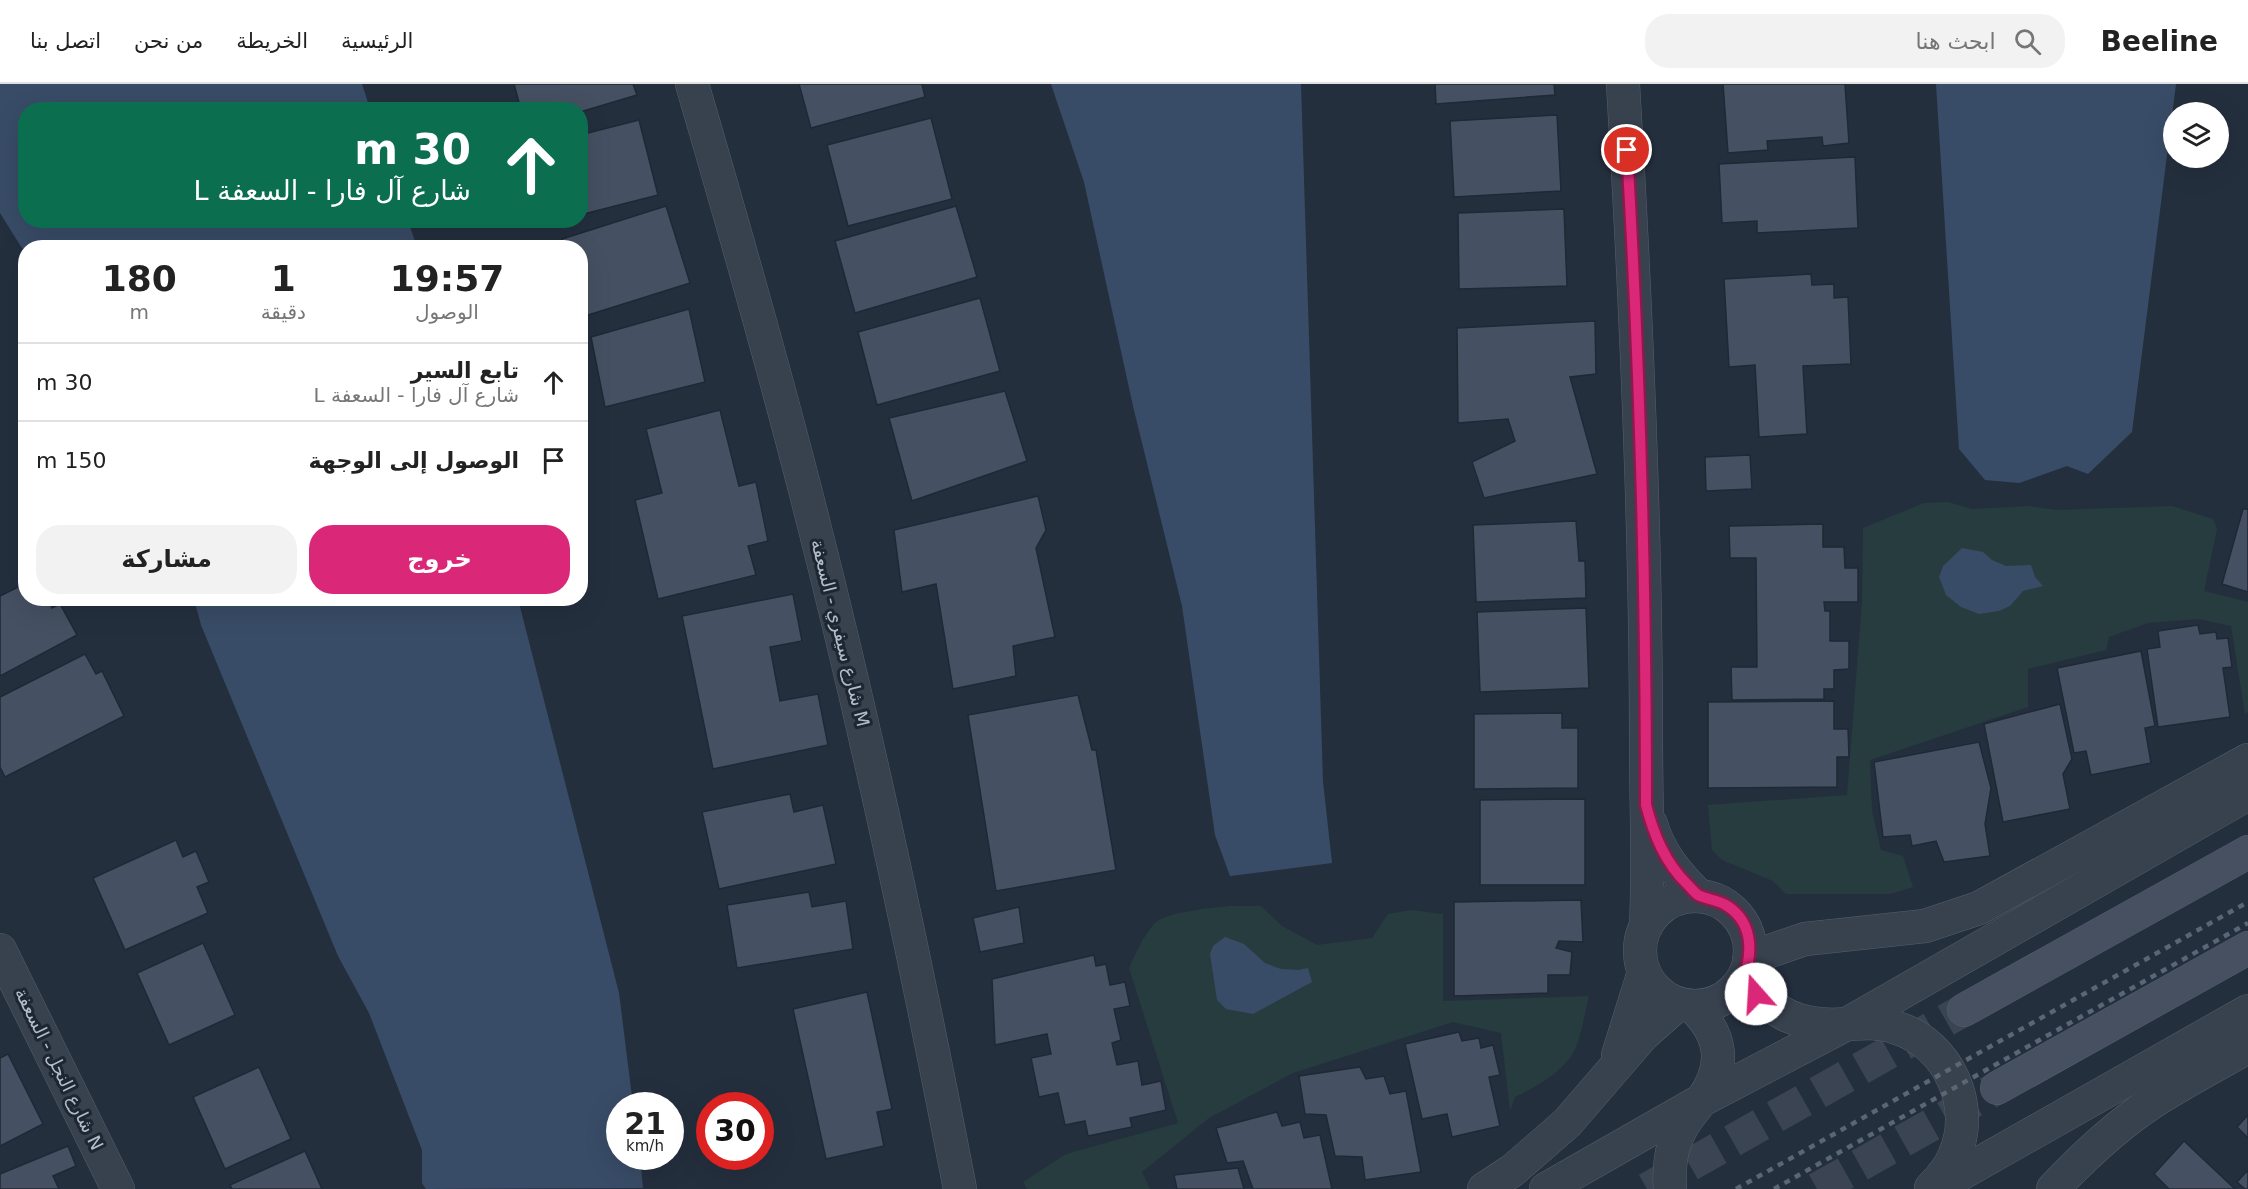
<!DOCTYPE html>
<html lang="ar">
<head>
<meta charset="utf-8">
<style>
  body { margin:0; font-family:"DejaVu Sans",Vazirmatn,sans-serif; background:#f2f2f2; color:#222; direction:rtl; height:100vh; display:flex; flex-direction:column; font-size:22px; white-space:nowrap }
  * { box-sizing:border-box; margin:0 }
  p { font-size:20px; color:#767676 }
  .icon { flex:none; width:33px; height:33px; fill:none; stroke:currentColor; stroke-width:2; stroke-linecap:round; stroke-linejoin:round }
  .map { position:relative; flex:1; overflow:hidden; direction:ltr }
  .drawer { position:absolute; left:18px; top:156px; width:570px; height:366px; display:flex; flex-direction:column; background:#fff; border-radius:24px; box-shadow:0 6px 24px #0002; direction:rtl }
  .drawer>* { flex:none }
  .guide { position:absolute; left:18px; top:18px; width:570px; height:126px; border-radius:24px; box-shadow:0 6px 24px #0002; direction:rtl; background:#0b6e4f; color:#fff; overflow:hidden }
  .fabs { position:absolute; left:2163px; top:18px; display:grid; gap:12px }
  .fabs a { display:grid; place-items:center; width:66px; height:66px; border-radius:50%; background:#fff; box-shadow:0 6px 24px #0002; font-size:30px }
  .speed { position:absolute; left:606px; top:1008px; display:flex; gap:12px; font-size:30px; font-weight:700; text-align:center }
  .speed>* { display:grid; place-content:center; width:78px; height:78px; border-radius:50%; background:#fff; box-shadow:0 6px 24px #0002; line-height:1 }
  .speed small { font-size:15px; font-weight:400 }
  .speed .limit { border:9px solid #d22; background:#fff; color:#111 }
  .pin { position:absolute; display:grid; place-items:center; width:51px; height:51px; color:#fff; margin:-26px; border:3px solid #fff; border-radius:50%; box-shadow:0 2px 6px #0007 }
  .me { position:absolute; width:66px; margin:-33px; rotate:341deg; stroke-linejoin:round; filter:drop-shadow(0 0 4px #0008) }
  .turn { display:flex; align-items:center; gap:21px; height:126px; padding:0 18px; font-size:27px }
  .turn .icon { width:78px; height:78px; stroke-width:2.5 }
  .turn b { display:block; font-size:42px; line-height:51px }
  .eta { display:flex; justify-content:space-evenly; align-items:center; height:102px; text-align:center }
  .eta b { font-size:36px; font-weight:700; line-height:42px }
  .primary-button { display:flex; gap:12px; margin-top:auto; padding:12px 18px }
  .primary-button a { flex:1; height:69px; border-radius:24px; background:#db2777; color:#fff; font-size:24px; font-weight:700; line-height:69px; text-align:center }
  .primary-button a+a { background:#f2f2f2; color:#222 }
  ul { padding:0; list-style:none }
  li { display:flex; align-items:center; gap:18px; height:78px; padding:0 18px; border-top:2px solid #e0e0e0 }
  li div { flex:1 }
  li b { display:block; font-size:22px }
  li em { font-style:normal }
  header { display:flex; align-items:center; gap:36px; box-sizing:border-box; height:84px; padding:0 30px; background:#fff; border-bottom:2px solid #e0e0e0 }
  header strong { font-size:28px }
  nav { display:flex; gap:33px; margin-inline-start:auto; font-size:21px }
  .search { width:420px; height:54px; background:#f2f2f2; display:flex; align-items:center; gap:15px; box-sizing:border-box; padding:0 21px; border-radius:24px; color:#767676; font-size:22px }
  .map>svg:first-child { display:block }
  .green { fill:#263c3f }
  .water { fill:#394c67 }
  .building { fill:#455162; stroke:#1f2835; stroke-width:1.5 }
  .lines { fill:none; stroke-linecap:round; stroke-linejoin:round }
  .secondary-tunnel { stroke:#3a4453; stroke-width:33; stroke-dasharray:33 16; stroke-linecap:butt }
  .minor-casing { stroke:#565f6c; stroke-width:34 }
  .tertiary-casing { stroke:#565f6c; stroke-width:34 }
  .secondary-casing { stroke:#565f6c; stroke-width:34 }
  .minor { stroke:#38414e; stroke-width:33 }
  .tertiary { stroke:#38414e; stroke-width:33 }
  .secondary { stroke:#465061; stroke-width:33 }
  .rail { stroke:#5a6575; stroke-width:4.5; stroke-dasharray:6 6; stroke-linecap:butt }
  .route-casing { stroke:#8e194d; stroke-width:15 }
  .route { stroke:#db2777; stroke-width:10 }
  .labels { text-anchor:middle; stroke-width:6; stroke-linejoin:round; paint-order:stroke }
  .street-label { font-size:18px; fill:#b4bcc9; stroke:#1d2633 }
</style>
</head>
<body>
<header>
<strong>Beeline</strong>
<div class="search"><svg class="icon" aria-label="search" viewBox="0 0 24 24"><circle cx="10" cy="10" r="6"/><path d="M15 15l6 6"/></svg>ابحث هنا</div>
<nav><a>الرئيسية</a><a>الخريطة</a><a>من نحن</a><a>اتصل بنا</a></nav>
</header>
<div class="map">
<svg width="2248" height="1105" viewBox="0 0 2248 1105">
  <rect width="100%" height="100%" fill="#242f3e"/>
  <g class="green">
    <path d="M1948,418L1972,425L2029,422L2056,426L2172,422L2213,435L2217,445L2204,507L2248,518V628L2245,630L2231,542L2199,535L2148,539L2109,553L2106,566L2028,585V623L1870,676L1872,727L1881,766L1903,772L1913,803L1891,810H1786L1773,797L1722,776L1712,766L1708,721L1847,711L1862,517L1863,444L1924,419Z"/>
    <path d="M1229,822H1261L1282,842L1317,861L1372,854L1388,830L1411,826L1443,830V917L1589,912C1585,929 1582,947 1576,963C1567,986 1536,1003 1515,1013L1510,1027L1501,949L1453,938L1293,989L1209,1034L1142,1088L1150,1105H1027L1023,1098L1066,1070L1178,1039L1129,884C1136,869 1143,852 1155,839C1166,828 1212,824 1229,822Z"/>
  </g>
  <g class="water">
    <path d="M0,0H362L370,25L26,26V136L408,137L417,163L26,164L25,169L0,129Z"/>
    <path d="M1051,0H1301L1323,698L1332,779L1230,792L1215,751L1182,522L1133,322L1084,98Z"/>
    <path d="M1936,0H2176L2132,348L2088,390L2067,382L2019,399L1985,396L1959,365Z"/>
    <path d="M1962,464L1983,468L1992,476L2006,482L2031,481L2035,493L2043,502L2023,507L2010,522L1999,527L1979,530L1961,523L1946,511L1939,493L1943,482Z"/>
    <path d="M194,515H518L619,909L633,1021L620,1022V1072L640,1073L643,1104L426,1105L422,1099V1066L369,929L338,872L201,541Z"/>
    <path d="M1225,853L1244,860L1265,879L1281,885L1299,886L1308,884L1312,898L1253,930L1226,925L1217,916L1210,870L1213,862Z"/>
  </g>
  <g class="building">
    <path d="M514,0H633L637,11L580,28V26H521Z"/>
    <path d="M799,0H922L925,13L811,44Z"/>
    <path d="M1435,0H1554L1555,11L1436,20Z"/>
    <path d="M1723,0H1845L1849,59L1823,62L1822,53L1767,57L1768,66L1728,69Z"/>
    <path d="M1557,31L1561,107L1454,113L1450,37Z"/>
    <path d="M931,34L952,115L848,142L827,61Z"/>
    <path d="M639,36L658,111L580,131V51Z"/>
    <path d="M1855,73L1858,144L1757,149V137L1722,139L1719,80Z"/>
    <path d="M666,122L690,199L585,232L580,216V164H565L562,155Z"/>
    <path d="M956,122L977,193L855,229L835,157Z"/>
    <path d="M1564,125L1567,202L1459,205L1458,129Z"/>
    <path d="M1811,190L1812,201L1834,200V214L1848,213L1851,280L1803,282L1807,350L1759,353L1755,281L1729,283L1724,195Z"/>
    <path d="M980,214L1000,287L877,321L858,248Z"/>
    <path d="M689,225L705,298L605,323L591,253Z"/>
    <path d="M1595,237L1596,290L1570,293L1597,390L1484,414L1472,378L1515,357L1508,335L1458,339L1457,244Z"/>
    <path d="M1005,307L1027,377L912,417L889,334Z"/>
    <path d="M720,326L739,402L756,398L768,457L748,462L756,491L658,515L635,416L662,409L646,345Z"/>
    <path d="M1750,371L1752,405L1706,407L1705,373Z"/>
    <path d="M1038,412L1046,446L1036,464L1055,553L1013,562L1016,592L953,605L936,500L902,508L894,446Z"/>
    <path d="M2243,425H2248V508L2222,500Z"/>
    <path d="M1576,437L1579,477H1585L1586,514L1476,518L1473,441Z"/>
    <path d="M1823,440V463H1844L1845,484H1858V518H1824L1825,527H1830V557H1849V585L1834,586V605H1824V615L1732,616L1731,583H1757L1756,474H1730L1729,442Z"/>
    <path d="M26,499V514H47L52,524L60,520L77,551L0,592V512Z"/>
    <path d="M793,510L802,557L770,563L780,617L818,610L828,661L713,685L682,532Z"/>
    <path d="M1586,524L1589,604L1480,608L1477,528Z"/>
    <path d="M2198,541L2200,550L2216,548L2217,555L2228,554L2232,583L2223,584L2230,633L2158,643L2147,565L2160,563L2158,547Z"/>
    <path d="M2141,567L2155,642L2145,644L2151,679L2091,691L2086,667L2074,669L2057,584Z"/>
    <path d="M85,570L96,590L102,587L124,632L5,693L0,683V613Z"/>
    <path d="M1078,611L1092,666H1096L1116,786L996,807L968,631Z"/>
    <path d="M1834,617V645H1848L1849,673H1837V703L1708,704V618Z"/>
    <path d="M2060,620L2072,675L2063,690L2070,725L2003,738L1984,640Z"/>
    <path d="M1562,629V644H1578V704L1474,705V630Z"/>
    <path d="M1979,658L1991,704L1985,740L1990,772L1944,778L1936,757L1912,762L1910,751L1883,753L1874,678Z"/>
    <path d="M790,710L794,728L823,721L836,780L719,805L702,728Z"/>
    <path d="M1585,715V801H1480V716Z"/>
    <path d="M176,756L183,773L196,767L209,798L197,803L208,829L125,866L93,794Z"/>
    <path d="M809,808L812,823L846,817L853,865L737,884L727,821Z"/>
    <path d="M1581,816L1583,858L1559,857L1556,864L1572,868L1570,891H1548V909L1454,912V818Z"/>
    <path d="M1019,823L1024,859L980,868L973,834Z"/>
    <path d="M203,859L235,931L169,961L137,889Z"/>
    <path d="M1094,871L1096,882L1106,880L1110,901L1125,898L1130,922L1114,925L1121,956L1112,959L1117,981L1138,977L1142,1001L1161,997L1166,1026L1130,1034L1132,1043L1088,1052L1085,1037L1065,1041L1058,1009L1039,1013L1031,974L1051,970L1047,950L995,961L992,895Z"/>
    <path d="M867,908L892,1025L877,1028L884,1062L826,1075L793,925Z"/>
    <path d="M1459,948L1462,957L1479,954L1481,964L1493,961L1500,991L1489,993L1500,1042L1452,1053L1447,1030L1422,1035L1405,960Z"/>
    <path d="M8,970L43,1040L0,1062V974Z"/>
    <path d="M259,983L291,1055L225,1085L193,1013Z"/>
    <path d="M1360,983L1366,995L1384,992L1390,1010L1406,1007L1421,1088L1365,1096L1362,1073L1335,1072L1326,1031L1305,1030L1299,992Z"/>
    <path d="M1277,1028L1282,1042L1300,1038L1304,1054L1320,1051L1332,1105H1253L1243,1077L1227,1079L1216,1044Z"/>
    <path d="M2248,1031V1054L2237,1043Z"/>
    <path d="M2184,1057L2235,1105H2169L2154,1090Z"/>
    <path d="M68,1062L76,1082L53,1092L59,1105H0V1090Z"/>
    <path d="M305,1067L322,1105H232L230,1101Z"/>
    <path d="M1238,1084L1244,1105H1177L1174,1091Z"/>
    <path d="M2248,1086V1105H2245L2237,1098Z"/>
  </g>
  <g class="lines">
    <g class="secondary-tunnel">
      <path d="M1647,1105L1964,926"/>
      <path d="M1817,1105L1997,1004"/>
    </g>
    <g class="minor-casing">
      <g id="minor">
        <path d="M692,0C735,147 777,293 814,441C870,661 917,882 960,1105"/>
        <path d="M1623,0C1636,219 1646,437 1646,656C1646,718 1649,780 1646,842"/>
        <path d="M1651,740C1659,769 1678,791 1699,812"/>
        <circle cx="1695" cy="867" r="55"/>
        <path d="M0,866L118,1105"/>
        <path d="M1749,877L1767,868L1805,855L1925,842L1979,824L2248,676"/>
        <path d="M1744,893C1772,931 1801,944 1847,940"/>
        <path d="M1693,923C1723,952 1726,982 1702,1016"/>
        <path d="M1618,971L1644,888"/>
        <path d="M1484,1105L1513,1086L1567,1039L1643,951L1678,920"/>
        <path d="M2053,1105C2083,1073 2115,1043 2151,1019C2182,999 2216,981 2248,963"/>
      </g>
    </g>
    <g class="tertiary-casing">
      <g id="tertiary">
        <path d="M1847,940C1864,939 1881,938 1897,944C1948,960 1976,1021 1955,1070C1950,1083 1941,1094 1931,1104"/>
        <path d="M1546,1105L1702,1016L1847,940L2248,710"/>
        <path d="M1670,1105C1668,1070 1674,1049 1697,1022"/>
        <path d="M1934,1105L2248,927"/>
      </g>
    </g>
    <g class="secondary-casing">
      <g id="secondary">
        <path d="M1964,926L2248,768"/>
        <path d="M1997,1004L2248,864"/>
      </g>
    </g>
    <use href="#minor" class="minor"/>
    <use href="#tertiary" class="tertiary"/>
    <use href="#secondary" class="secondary"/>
    <g class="rail">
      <path d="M1736,1105L2248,818"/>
      <path d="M1774,1105L2248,839"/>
    </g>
  </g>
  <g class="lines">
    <g class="route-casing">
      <path id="route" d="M1627,66C1640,284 1646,502 1646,721C1654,751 1665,779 1688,801C1691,804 1695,809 1698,811C1706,815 1716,816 1724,820C1753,836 1753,867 1744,893L1756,910"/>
    </g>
    <use href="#route" class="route"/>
  </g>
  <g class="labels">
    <g class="street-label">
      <text transform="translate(840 549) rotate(76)" y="6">شارع سيفري - السعفة M</text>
      <text transform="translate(59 985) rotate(64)" y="6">شارع النجل - السعفة N</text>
    </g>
  </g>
</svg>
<div class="fabs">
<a><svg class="icon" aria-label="layers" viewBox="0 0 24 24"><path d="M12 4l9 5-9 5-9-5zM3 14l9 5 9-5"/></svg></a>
</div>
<div class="speed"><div>21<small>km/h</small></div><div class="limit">30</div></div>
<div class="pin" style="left:1627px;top:66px;background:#d93025"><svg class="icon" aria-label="arrive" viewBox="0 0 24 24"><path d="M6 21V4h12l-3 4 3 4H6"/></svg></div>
<svg class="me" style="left:1756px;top:910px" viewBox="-20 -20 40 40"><circle r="19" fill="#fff"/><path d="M0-13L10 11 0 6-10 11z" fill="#db2777"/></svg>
<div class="guide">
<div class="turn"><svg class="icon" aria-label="ahead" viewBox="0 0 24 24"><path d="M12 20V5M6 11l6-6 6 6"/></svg><div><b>30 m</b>شارع آل فارا - السعفة L</div></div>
</div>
<section class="drawer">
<div class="eta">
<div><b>19:57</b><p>الوصول</p></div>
<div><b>1</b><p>دقيقة</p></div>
<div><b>180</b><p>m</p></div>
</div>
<ul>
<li><svg class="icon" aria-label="ahead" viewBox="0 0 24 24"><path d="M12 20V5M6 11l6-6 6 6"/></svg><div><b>تابع السير</b><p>شارع آل فارا - السعفة L</p></div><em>30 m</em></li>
<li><svg class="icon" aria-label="arrive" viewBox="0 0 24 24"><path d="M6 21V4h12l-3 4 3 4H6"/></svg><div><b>الوصول إلى الوجهة</b></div><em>150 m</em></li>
</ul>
<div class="primary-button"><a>خروج</a><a>مشاركة</a></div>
</section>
</div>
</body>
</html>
